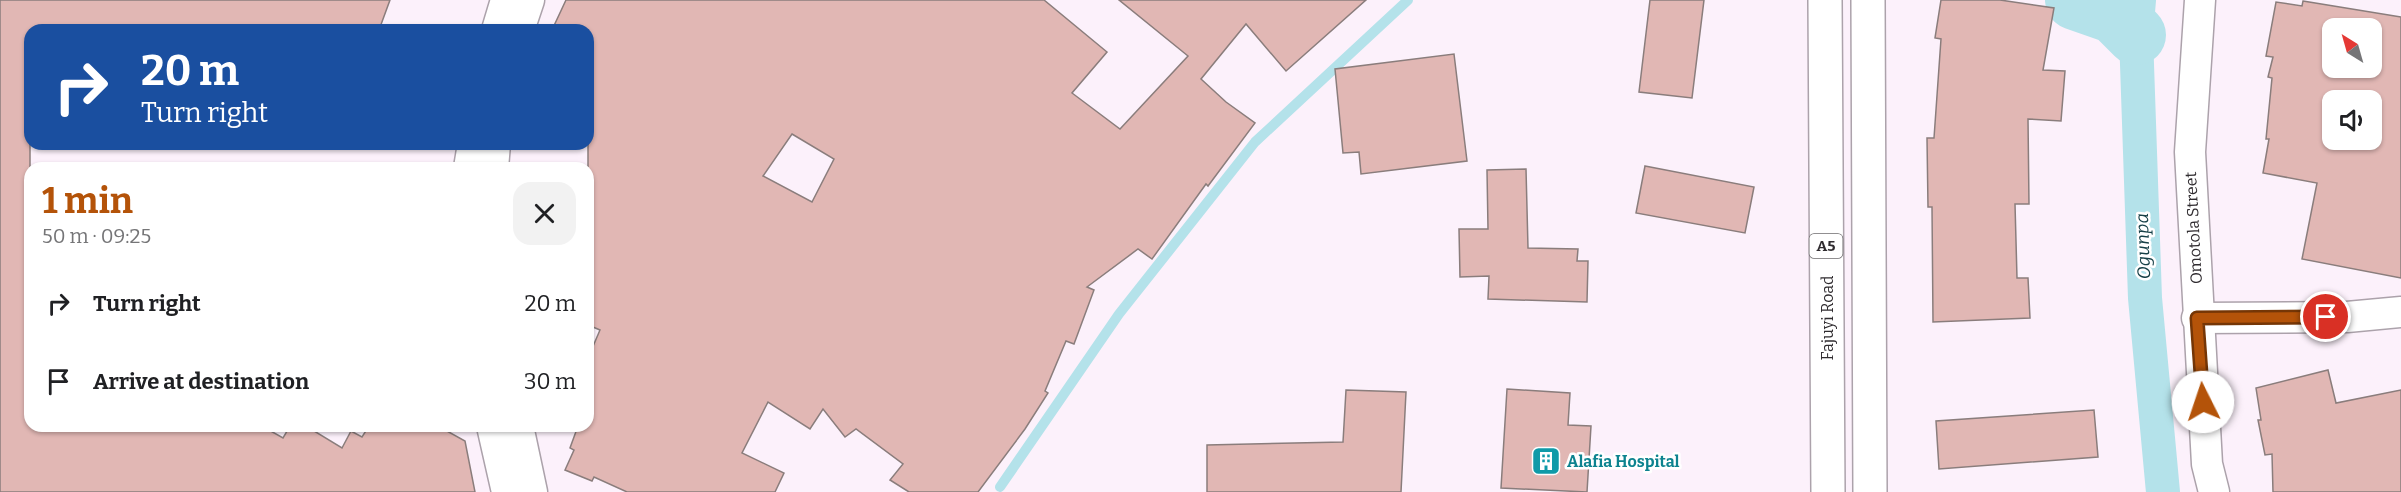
<!DOCTYPE html>
<html lang="en">
<head>
<meta charset="utf-8">
<style>
  body { margin:0; font-family:Bitter,serif; background:#f2f2f2; color:#202124; height:100vh; display:flex; flex-direction:column; font-size:22px; white-space:nowrap }
  * { box-sizing:border-box; margin:0 }
  p { font-size:20px; color:#757577 }
  .icon { flex:none; width:33px; height:33px; fill:none; stroke:currentColor; stroke-width:2; stroke-linecap:round; stroke-linejoin:round }
  .map { position:relative; flex:1; overflow:hidden }
  .details { position:absolute; left:24px; top:162px; width:570px; height:270px; display:flex; flex-direction:column; background:#fff; border-radius:18px; box-shadow:0 2px 4px #0004 }
  .details>* { flex:none }
  .top-card { position:absolute; left:24px; top:24px; width:570px; height:126px; border-radius:18px; box-shadow:0 2px 4px #0004; background:#1a4fa0; color:#fff; overflow:hidden }
  .needle { width:39px; rotate:323deg }
  .tools { position:absolute; left:2322px; top:18px; display:grid; gap:12px }
  .tools a { display:grid; place-items:center; width:60px; height:60px; border-radius:12px; background:#fff; box-shadow:0 2px 4px #0004; font-size:30px }
  .pin { position:absolute; display:grid; place-items:center; width:51px; height:51px; color:#fff; margin:-26px; border:3px solid #fff; border-radius:50%; box-shadow:0 2px 6px #0007 }
  .me { position:absolute; width:66px; margin:-33px; rotate:356deg; stroke-linejoin:round; filter:drop-shadow(0 0 4px #0008) }
  .turn { display:flex; align-items:center; gap:21px; height:126px; padding:0 18px; font-size:27px }
  .turn .icon { width:78px; height:78px; stroke-width:2.5 }
  .turn b { display:block; font-size:42px; line-height:51px }
  .round { display:grid; place-items:center; flex:none; width:63px; height:63px; border-radius:18px; background:#f2f2f2 }
  .headline { display:flex; align-items:center; justify-content:space-between; height:102px; padding:0 18px }
  h1 { font-size:36px; font-weight:700; line-height:45px; color:#b45309 }
  ul { padding:0; list-style:none }
  li { display:flex; align-items:center; gap:18px; height:78px; padding:0 18px }
  li div { flex:1 }
  li b { display:block; font-size:22px }
  li em { font-style:normal }
  .map>svg:first-child { display:block }
  .lines { fill:none; stroke-linecap:round; stroke-linejoin:round }
  .stream { stroke:#b4e2ea; stroke-width:10 }
  .canal { stroke:#b4e2ea; stroke-width:34 }
  .river { stroke:#b4e2ea; stroke-width:60 }
  .building { fill:#e1b7b4; stroke:#8a7d7c; stroke-width:1.5; fill-rule:evenodd }
  .street-casing { stroke:#aca2ab; stroke-width:33 }
  .highway-casing { stroke:#aca2ab; stroke-width:36 }
  .street { stroke:#fff; stroke-width:30 }
  .highway { stroke:#fff; stroke-width:33 }
  .route-casing { stroke:#753606; stroke-width:15 }
  .route { stroke:#b45309; stroke-width:10 }
  .labels { text-anchor:middle; stroke-width:5; stroke-linejoin:round; paint-order:stroke }
  .shield { fill:#fff; stroke:#6d6b6d; stroke-width:1.5 }
  .shield-label { font-size:15px; font-weight:bold; fill:#2f2b2f }
  .street-label { font-size:16px; fill:#2f2b2f; stroke:#fff }
  .culture-label { font-size:16px; font-weight:bold; fill:#0d838f; stroke:#fff; text-anchor:start }
  .water-label { font-size:18px; font-style:italic; fill:#174047; stroke:#fff }
</style>
</head>
<body>
<div class="map">
<svg width="2401" height="492" viewBox="0 0 2401 492">
  <rect width="100%" height="100%" fill="#fcf1fb"/>
  <g class="lines">
    <path class="stream" d="M1000,487L1119,314L1255,142L1408,0"/>
    <path class="canal" d="M2139,0L2136,35L2145,298L2163,492"/>
    <path class="river" d="M2075,0L2115,14L2136,35"/>
  </g>
  <g class="building">
    <path d="M0,0H390L379,30H30V426H262L283,438L290,426H306L342,448L351,431L362,437L369,426H438L465,441L475,492H0Z"/>
    <path d="M566,0H1044L1107,52L1072,93L1120,129L1188,56L1119,0H1366L1286,71L1246,24L1201,79L1226,102L1255,123L1208,186L1206,184L1152,259L1138,249L1087,287L1094,290L1074,344L1066,341L1045,391L1048,393L1025,429L978,492H909L890,480L903,464L856,429L845,437L823,409L810,429L768,402L742,453L784,473L775,492H627L594,477L592,481L565,470L574,450L570,448L578,426H588V358L600,330L588,325V30H552ZM792,134L834,159L812,202L763,176Z"/>
    <path d="M1650,0H1704L1692,98L1639,92Z"/>
    <path d="M1941,0H2000L2054,8L2043,70L2065,71L2061,121L2028,119L2029,204H2015L2017,278H2028L2030,318L1933,322L1932,207H1928L1927,138H1934L1941,39L1935,38Z"/>
    <path d="M2303,1L2401,17V278L2302,259L2317,183L2263,173L2269,139H2266L2272,78L2268,77L2273,57L2266,56L2276,2L2302,6ZM2332,28H2372V68H2332ZM2332,100H2372V140H2332Z"/>
    <path d="M1454,54L1467,161L1361,174L1359,152L1343,153L1335,69Z"/>
    <path d="M1645,166L1754,187L1745,233L1636,213Z"/>
    <path d="M1526,169L1528,248L1578,249L1577,261H1588L1587,302L1488,299L1489,276L1460,277L1459,229H1488L1487,170Z"/>
    <path d="M2328,370L2336,403L2401,390V492H2273L2272,454L2265,455L2258,420H2261L2256,388Z"/>
    <path d="M1507,389L1570,393L1568,425L1591,426L1587,492L1501,488Z"/>
    <path d="M1346,390L1406,392L1401,492H1207V445L1343,442Z"/>
    <path d="M2094,410L2098,457L1939,469L1936,421Z"/>
  </g>
  <g class="lines">
    <g class="street-casing">
      <g id="street">
        <path d="M2200,0L2190,152L2207,464L2214,492"/>
        <path d="M497,30L506,0"/>
        <path d="M519,30L529,0"/>
        <path d="M469,168L473,144"/>
        <path d="M493,168L495,144"/>
        <path d="M2197,318L2347,317L2401,312"/>
        <path d="M492,426L507,492"/>
        <path d="M518,426L532,492"/>
      </g>
    </g>
    <g class="highway-casing">
      <g id="highway">
        <path d="M1825,0L1828,492"/>
        <path d="M1868,0L1870,492"/>
      </g>
    </g>
    <use href="#street" class="street"/>
    <use href="#highway" class="highway"/>
  </g>
  <g class="lines">
    <g class="route-casing">
      <path id="route" d="M2203,402L2197,318L2326,317"/>
    </g>
    <use href="#route" class="route"/>
  </g>
  <defs>
    <g id="building-square" transform="scale(1.5)"><rect x="-9" y="-9" width="18" height="18" rx="4" fill="#0f9aa8" stroke="#fff"/><path d="M-4-6H4V6H1V3H-1V6H-4ZM-2.5-4.3h1.7v1.8h-1.7ZM.8-4.3h1.7v1.8H.8ZM-2.5-1h1.7V.8h-1.7ZM.8-1h1.7V.8H.8Z" fill="#fff"/></g>
  </defs>
  <g fill-rule="evenodd">
    <use href="#building-square" x="1546" y="461"/>
  </g>
  <g class="labels">
    <rect class="shield" x="1809.5" y="234" width="33" height="24" rx="4.5"/>
    <g class="shield-label">
      <text x="1826" y="251">A5</text>
    </g>
    <g class="street-label">
      <text transform="translate(2193 228) rotate(-93)" y="6">Omotola Street</text>
      <text transform="translate(1827 318) rotate(-90)" y="6">Fajuyi Road</text>
    </g>
    <g class="culture-label">
      <text x="1567" y="467">Alafia Hospital</text>
    </g>
    <g class="water-label">
      <text transform="translate(2143 246) rotate(-92)" y="6">Ogunpa</text>
    </g>
  </g>
</svg>
<div class="tools">
<a><svg class="needle" viewBox="-14 -14 28 28"><path d="M0-13l5 13h-10z" fill="#e53935"/><path d="M0 13l5-13h-10z" fill="#757577"/></svg></a>
<a><svg class="icon" aria-label="sound" viewBox="0 0 24 24"><path d="M4 9h4l5-4v14l-5-4H4zM17 9q2 3 0 6"/></svg></a>
</div>
<div class="pin" style="left:2326px;top:317px;background:#d93025"><svg class="icon" aria-label="arrive" viewBox="0 0 24 24"><path d="M6 21V4h12l-3 4 3 4H6"/></svg></div>
<svg class="me" style="left:2203px;top:402px" viewBox="-20 -20 40 40"><circle r="19" fill="#fff"/><path d="M0-13L10 11 0 6-10 11z" fill="#b45309"/></svg>
<div class="top-card">
<div class="turn"><svg class="icon" aria-label="right" viewBox="0 0 24 24"><path d="M7 20v-9h11M14 6l5 5-5 5"/></svg><div><b>20 m</b>Turn right</div></div>
</div>
<section class="details">
<div class="headline"><div><h1>1 min</h1><p>50 m · 09:25</p></div><a class="round"><svg class="icon" aria-label="close" viewBox="0 0 24 24"><path d="M6 6l12 12M18 6L6 18"/></svg></a></div>
<ul>
<li><svg class="icon" aria-label="right" viewBox="0 0 24 24"><path d="M7 20v-9h11M14 6l5 5-5 5"/></svg><div><b>Turn right</b></div><em>20 m</em></li>
<li><svg class="icon" aria-label="arrive" viewBox="0 0 24 24"><path d="M6 21V4h12l-3 4 3 4H6"/></svg><div><b>Arrive at destination</b></div><em>30 m</em></li>
</ul>
</section>
</div>
</body>
</html>
